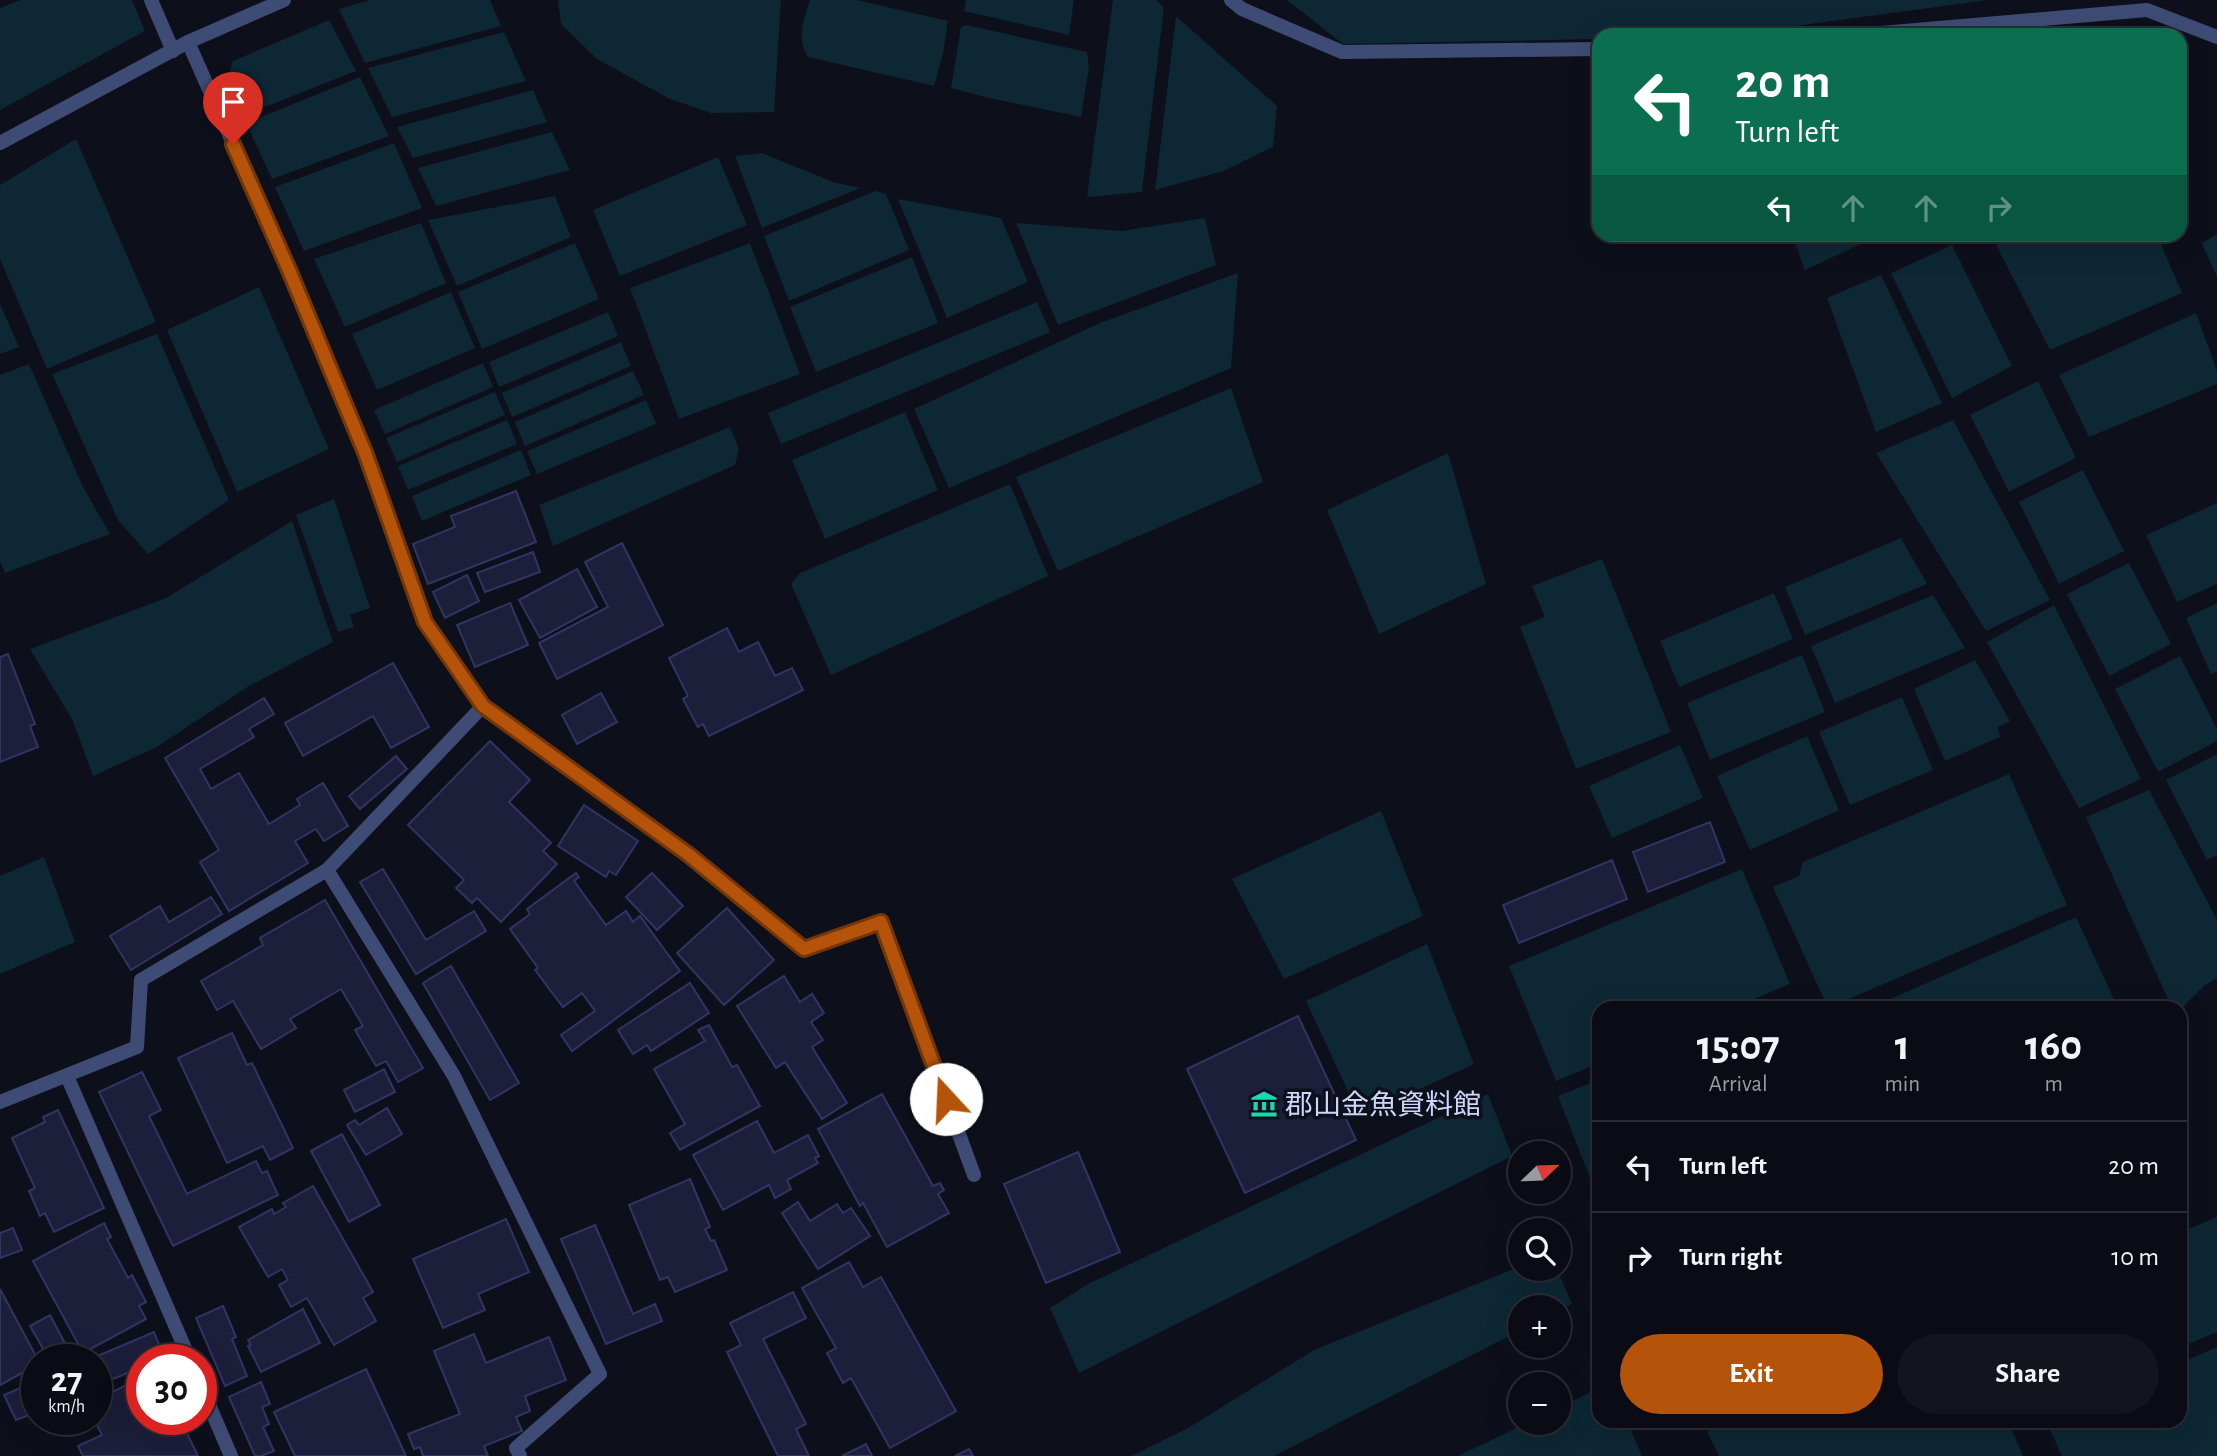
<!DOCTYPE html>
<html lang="en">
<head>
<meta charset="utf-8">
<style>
  body { margin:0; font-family:"Alegreya Sans","Noto Sans JP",sans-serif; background:#13141d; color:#f1f3f6; height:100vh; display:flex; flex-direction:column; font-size:26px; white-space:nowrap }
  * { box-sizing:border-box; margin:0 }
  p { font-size:23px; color:#999ba0 }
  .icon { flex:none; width:38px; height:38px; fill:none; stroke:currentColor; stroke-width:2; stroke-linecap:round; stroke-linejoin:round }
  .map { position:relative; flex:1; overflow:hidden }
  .details { position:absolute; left:1592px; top:1001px; width:595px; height:427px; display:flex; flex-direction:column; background:#0a0b14; border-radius:21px; box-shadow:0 7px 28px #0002,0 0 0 2px #2a2b34 }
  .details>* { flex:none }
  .guide { position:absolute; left:1592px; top:28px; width:595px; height:214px; border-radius:21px; box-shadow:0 7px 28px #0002,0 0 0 2px #2a2b34; background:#0b6e4f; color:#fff; overflow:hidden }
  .needle { width:46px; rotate:67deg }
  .tools { position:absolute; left:1508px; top:1141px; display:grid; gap:14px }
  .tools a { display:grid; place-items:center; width:63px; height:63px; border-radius:50%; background:#0a0b14; box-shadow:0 7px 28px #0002,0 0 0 2px #2a2b34; font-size:35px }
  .speed { position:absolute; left:21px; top:1344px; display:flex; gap:14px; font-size:35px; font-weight:700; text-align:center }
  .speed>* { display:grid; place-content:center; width:91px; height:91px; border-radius:50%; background:#0a0b14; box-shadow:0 7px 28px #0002,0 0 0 2px #2a2b34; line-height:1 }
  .speed small { font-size:18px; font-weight:400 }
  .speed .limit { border:10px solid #d22; background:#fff; color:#111 }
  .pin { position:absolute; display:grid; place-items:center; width:60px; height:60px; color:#fff; margin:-72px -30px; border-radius:50% 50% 50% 0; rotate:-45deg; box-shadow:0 0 7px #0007 }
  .pin .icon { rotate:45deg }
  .me { position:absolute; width:77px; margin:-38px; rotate:340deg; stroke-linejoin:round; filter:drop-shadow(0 0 5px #0008) }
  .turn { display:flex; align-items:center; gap:24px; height:147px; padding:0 28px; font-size:32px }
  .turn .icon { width:91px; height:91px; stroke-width:2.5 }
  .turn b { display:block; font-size:49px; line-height:60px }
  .lanes { display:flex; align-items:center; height:66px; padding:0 28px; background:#0003; justify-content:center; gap:35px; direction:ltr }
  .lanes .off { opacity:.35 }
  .eta { display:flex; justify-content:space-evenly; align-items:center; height:119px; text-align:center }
  .eta b { font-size:42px; font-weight:700; line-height:49px }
  .primary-button { display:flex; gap:14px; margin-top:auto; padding:14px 28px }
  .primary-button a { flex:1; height:80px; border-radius:42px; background:#b45309; color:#fff; font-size:28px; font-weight:700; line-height:80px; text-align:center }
  .primary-button a+a { background:#13141d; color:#f1f3f6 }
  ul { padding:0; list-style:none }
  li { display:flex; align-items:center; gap:21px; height:91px; padding:0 28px; border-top:2px solid #2a2b34 }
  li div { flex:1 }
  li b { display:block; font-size:26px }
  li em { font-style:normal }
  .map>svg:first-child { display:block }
  .water { fill:#0d2734 }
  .building { fill:#1c1e3a; stroke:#303563; stroke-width:2 }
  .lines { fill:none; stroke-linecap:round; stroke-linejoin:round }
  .street { stroke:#3e4c75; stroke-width:14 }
  .route-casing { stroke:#753606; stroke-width:18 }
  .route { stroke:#b45309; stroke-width:12 }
  .labels { text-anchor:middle; stroke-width:7; stroke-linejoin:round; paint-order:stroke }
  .poi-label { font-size:28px; fill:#cdd5f9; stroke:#0d0f1b; text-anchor:start }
</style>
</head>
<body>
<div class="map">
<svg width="2217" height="1456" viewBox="0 0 2217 1456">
  <rect width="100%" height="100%" fill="#0d0f1b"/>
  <g class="water">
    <path d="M20,0H132L145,31L0,110V8Z"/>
    <path d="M370,0H490L501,26L365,63L339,9Z"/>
    <path d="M558,0H781L774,112L711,113L670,99L597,59L561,24Z"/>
    <path d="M810,0H857L948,21L943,53L934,86L808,57C796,39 804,19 810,0Z"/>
    <path d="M966,0H1074L1069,35L964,11Z"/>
    <path d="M1113,0H1156L1164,7L1142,192L1087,197Z"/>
    <path d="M1287,0H1989L1728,35H1600L1599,39L1343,44Z"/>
    <path d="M1176,16L1277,106L1273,147L1223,171L1155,190Z"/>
    <path d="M329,20L356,71L242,116L229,73L233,61Z"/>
    <path d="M966,25L1087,52L1089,67L1081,117L985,97L951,88L961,27Z"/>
    <path d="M504,32L526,81L392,117L368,68Z"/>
    <path d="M360,77L389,136L272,179L246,123Z"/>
    <path d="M533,90L547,122L413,158L397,127Z"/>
    <path d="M552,132L570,170L436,206L418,168Z"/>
    <path d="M76,139L156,322L47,369L0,259V185Z"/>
    <path d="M394,143L422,208L304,251L275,187Z"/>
    <path d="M762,153L833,182L860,188L762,228L735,156Z"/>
    <path d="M718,157L747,225L620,276L593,210Z"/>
    <path d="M876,191L886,194L909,250L789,301L764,236Z"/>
    <path d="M555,196L571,237L457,286L428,220Z"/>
    <path d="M898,199L1001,218L1028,282L947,318Z"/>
    <path d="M1205,218L1216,265L1058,325L1016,223L1122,231Z"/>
    <path d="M421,223L446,283L345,327L314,259Z"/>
    <path d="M2217,234V277L2202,243Z"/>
    <path d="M1792,235H1880L1805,270Z"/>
    <path d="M1991,235H2157L2182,293L2050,350Z"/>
    <path d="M575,243L599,299L482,349L458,292Z"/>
    <path d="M750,243L800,374L679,419L630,288Z"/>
    <path d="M1952,245L2012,366L1952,398L1891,273Z"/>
    <path d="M912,257L938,323L816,372L790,307Z"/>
    <path d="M1238,273L1231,368L949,488L914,409L1100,323Z"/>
    <path d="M1881,275L1942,403L1876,432L1827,298Z"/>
    <path d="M259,287L329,449L237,492L167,330Z"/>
    <path d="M451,292L475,348L377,390L352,334Z"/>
    <path d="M1037,302L1050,332L781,444L768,413Z"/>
    <path d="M0,304L19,347L0,354Z"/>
    <path d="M608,312L618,336L499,387L489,362Z"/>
    <path d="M2196,313L2217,371V384L2089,437L2059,375Z"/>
    <path d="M157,334L229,500L148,554L118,520L52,374Z"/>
    <path d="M621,342L631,366L512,417L502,393Z"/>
    <path d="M483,363L493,387L385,434L374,410Z"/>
    <path d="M29,364L83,487L110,534L5,573L0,561V375Z"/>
    <path d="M633,371L644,395L525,446L515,422Z"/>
    <path d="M2038,381L2076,458L2009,492L1970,415Z"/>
    <path d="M1231,388L1263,482L1058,571L1016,477Z"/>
    <path d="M495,392L505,415L397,462L386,438Z"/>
    <path d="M646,400L656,424L537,474L527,451Z"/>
    <path d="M905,412L938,490L825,539L792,460Z"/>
    <path d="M507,420L517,444L408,490L398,466Z"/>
    <path d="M1953,420L2050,600L1986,631L1876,453Z"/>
    <path d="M730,427L739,449L735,465L553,546L539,505Z"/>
    <path d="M521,450L531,475L422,521L412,496Z"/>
    <path d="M1448,453L1486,584L1379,634L1327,510Z"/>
    <path d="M2083,470L2124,551L2059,584L2019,502Z"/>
    <path d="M1010,484L1048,576L831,675L791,584L800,573Z"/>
    <path d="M334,499L370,608L350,615L354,627L338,632L296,515Z"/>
    <path d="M2217,503V584L2177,602L2146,535Z"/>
    <path d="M292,521L333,642L249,686L157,747L93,776L72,719L30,649L166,598Z"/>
    <path d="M1901,538L1927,584L1805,635L1785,587Z"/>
    <path d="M1602,559L1671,732L1576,769L1520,627L1545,617L1532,586Z"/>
    <path d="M2129,563L2171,644L2109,676L2067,594Z"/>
    <path d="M1774,593L1793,639L1679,687L1660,641Z"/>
    <path d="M1933,595L1965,648L1835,703L1811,646Z"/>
    <path d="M2217,603V672L2211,674L2186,618Z"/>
    <path d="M2054,605L2141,779L2079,808L1987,642Z"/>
    <path d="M1802,655L1825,712L1710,760L1687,703Z"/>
    <path d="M2180,656L2217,729V741L2158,772L2115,689Z"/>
    <path d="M1975,660L2010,721L1998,727L2000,737L1945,761L1914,689Z"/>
    <path d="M1902,697L1933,770L1850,805L1819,732Z"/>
    <path d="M1807,736L1839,810L1750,850L1717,776Z"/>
    <path d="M1680,745L1703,798L1612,838L1589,786Z"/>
    <path d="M2217,754V855L2207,860L2166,780Z"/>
    <path d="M2009,774L2067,905L1828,1008L1773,887L1799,876L1803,862Z"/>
    <path d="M2149,790L2217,920V978L2205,985L2181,1009L2172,1008L2086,817Z"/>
    <path d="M1381,811L1423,916L1284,979L1232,879Z"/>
    <path d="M44,857L75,942L0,974V876Z"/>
    <path d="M1742,869L1790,984L1732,1008H1600L1599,1063L1556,1081L1509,966Z"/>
    <path d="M2076,917L2118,1008H1870Z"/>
    <path d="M1427,944L1474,1064L1360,1117L1306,1001Z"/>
    <path d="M1599,1080V1201L1558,1096Z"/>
    <path d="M1488,1094L1512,1156L1079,1373L1050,1308L1088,1284Z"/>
    <path d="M2217,1217V1332L2181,1347V1232Z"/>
    <path d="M1521,1266V1269H1557L1572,1304L1559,1310V1307H1521V1330L1274,1456H1131L1188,1428L1314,1350Z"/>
    <path d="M2217,1347V1456H2062L2046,1421H2180L2181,1363Z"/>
    <path d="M1599,1388L1600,1421H1627L1642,1456H1458L1527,1423H1559V1408Z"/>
    <path d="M1751,1421H2008L2023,1456H1719L1707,1431Z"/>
  </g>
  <g class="building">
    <path d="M516,491L536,542L428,584L413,544L455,527L451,516Z"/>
    <path d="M622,543L663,625L557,679L539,643L608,607L585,562Z"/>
    <path d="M533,552L540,572L485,592L477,573Z"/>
    <path d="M577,569L597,607L540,638L519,600Z"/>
    <path d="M467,575L479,601L445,618L433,592Z"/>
    <path d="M510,603L528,645L475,667L457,625Z"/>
    <path d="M727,628L739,652L758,642L775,676L792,668L803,690L709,736L703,724L698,727L683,699L688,696L669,658Z"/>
    <path d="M8,654L35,724L30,726L38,747L0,762V657Z"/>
    <path d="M393,663L429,727L391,748L373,716L303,756L285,723Z"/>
    <path d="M601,693L617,722L577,744L562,715Z"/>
    <path d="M264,698L274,714L249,729L254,737L200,769L211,789L239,773L269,824L300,805L297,799L323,783L348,826L324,841L316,829L295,841L308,863L229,911L200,862L219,850L165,758Z"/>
    <path d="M490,741L530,780L509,802L551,843L543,851L557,864L501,922L477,898L472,903L456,888L464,880L408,825Z"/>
    <path d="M396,756L407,769L360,809L349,796Z"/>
    <path d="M584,805L638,841L616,875L609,871L606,877L558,846Z"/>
    <path d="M1710,822L1725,862L1648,892L1633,852Z"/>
    <path d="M1612,860L1627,899L1519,943L1503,905Z"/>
    <path d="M383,869L426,940L474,911L486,931L416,974L360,882Z"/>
    <path d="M576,873L579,877L574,881L606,925L626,911L633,922L640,916L680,971L572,1051L561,1035L595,1011L582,993L563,1007L535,970L538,968L510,929L530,914L527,909Z"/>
    <path d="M652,873L683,906L657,930L626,897Z"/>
    <path d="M211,897L222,914L131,970L110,936L160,906L169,922Z"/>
    <path d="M325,900L423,1068L398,1082L386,1061L376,1066L355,1030L363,1026L341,989L290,1019L296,1028L261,1049L233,1001L217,1010L201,981L263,945L260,938Z"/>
    <path d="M727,908L774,960L724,1005L677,953Z"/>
    <path d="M451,966L519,1083L490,1100L423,983Z"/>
    <path d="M784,976L800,1002L812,994L824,1013L811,1022L823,1040L812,1047L847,1103L822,1119L785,1062L776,1068L737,1006Z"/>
    <path d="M690,983L709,1013L651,1051L647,1045L633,1054L618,1030Z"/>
    <path d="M1298,1016L1356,1140L1245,1193L1187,1069Z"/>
    <path d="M709,1025L732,1067L737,1065L760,1106L680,1150L670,1133L685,1124L654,1069L705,1041L698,1030Z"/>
    <path d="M232,1033L247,1065L252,1063L293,1148L270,1160L263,1146L227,1163L178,1058Z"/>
    <path d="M384,1069L395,1092L355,1112L344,1090Z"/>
    <path d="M142,1072L161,1110L149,1116L187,1194L256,1161L262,1173L267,1171L278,1195L173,1246L99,1092Z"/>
    <path d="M882,1094L933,1186L940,1183L944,1190L938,1194L949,1213L887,1247L863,1203L860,1206L818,1129Z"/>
    <path d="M387,1108L402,1134L366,1155L347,1125L355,1120L359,1125Z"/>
    <path d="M58,1110L104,1208L54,1232L45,1213L40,1216L29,1191L35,1188L12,1138L45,1122L43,1117Z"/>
    <path d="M757,1121L774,1153L808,1135L819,1156L815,1158L818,1163L787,1180L791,1189L775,1198L769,1185L723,1210L693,1155Z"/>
    <path d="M342,1134L380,1205L349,1222L311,1151Z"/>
    <path d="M1078,1152L1120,1252L1046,1283L1004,1184Z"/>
    <path d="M690,1179L710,1227L705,1229L711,1241L714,1240L727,1270L675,1292L668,1277L660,1280L629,1205Z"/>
    <path d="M313,1186L373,1292L363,1298L376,1321L334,1345L307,1298L291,1307L279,1285L288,1280L282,1269L268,1277L239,1227L272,1209L274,1214L286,1207L283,1203Z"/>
    <path d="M798,1202L810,1221L837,1204L843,1213L851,1208L870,1236L818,1269L782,1213Z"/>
    <path d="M506,1219L529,1272L478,1294L485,1310L443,1328L413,1259Z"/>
    <path d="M104,1223L111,1237L107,1239L128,1278L132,1275L146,1302L139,1306L146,1319L83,1353L33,1261Z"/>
    <path d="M595,1225L633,1314L655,1304L662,1321L606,1344L561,1239Z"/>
    <path d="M13,1228L22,1250L0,1258V1233Z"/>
    <path d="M849,1262L863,1287L881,1277L956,1411L890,1448L851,1378L843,1383L827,1353L836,1348L802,1288Z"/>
    <path d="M0,1289L38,1360L37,1365L0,1385Z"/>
    <path d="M793,1292L806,1318L763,1339L806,1424L796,1429L809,1456H778L727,1352L741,1345L730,1323Z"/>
    <path d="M223,1306L236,1337L232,1339L247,1376L225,1386L196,1318Z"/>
    <path d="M303,1309L320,1343L261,1372L248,1346L251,1345L248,1340Z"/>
    <path d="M50,1315L66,1345L46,1354L30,1326Z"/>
    <path d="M154,1332L164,1357L159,1360H142V1367L96,1386V1360H88Z"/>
    <path d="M474,1334L486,1363L549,1337L566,1380L525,1396L530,1411L516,1417L522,1431L484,1446L488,1456H423L420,1447L414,1449L408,1434L460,1414L434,1351Z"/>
    <path d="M366,1369L406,1456H295L274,1412Z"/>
    <path d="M142,1377V1419H180L198,1456H83L78,1446L102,1435L94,1419H96V1400Z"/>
    <path d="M37,1381V1412L16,1420L4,1395Z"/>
    <path d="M261,1382L270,1404L262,1407L269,1424L263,1427L274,1451L261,1456H255L229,1397Z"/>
    <path d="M866,1444L872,1456H842Z"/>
    <path d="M969,1449L973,1456H955Z"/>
  </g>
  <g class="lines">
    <g class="street">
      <path d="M151,0L173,51"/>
      <path d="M1231,0L1242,9L1342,52L1600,49"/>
      <path d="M1858,35L2147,10L2217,37"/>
      <path d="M0,143L188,42L284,0"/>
      <path d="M483,706L689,855L804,949L881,922L974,1175"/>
      <path d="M327,870L454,1076L600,1374L516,1448L520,1456"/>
      <path d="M67,1076L190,1360"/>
      <path d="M0,1102L137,1047L141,980L327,870L483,706L425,622L366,455L289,270L188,42"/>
      <path d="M201,1386L231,1456"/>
    </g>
  </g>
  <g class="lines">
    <g class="route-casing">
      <path id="route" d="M233,144L289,270L366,455L425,622L483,706L689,855L804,949L881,922L946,1099"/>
    </g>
    <use href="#route" class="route"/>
  </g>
  <defs>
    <g id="museum-bare" transform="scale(2.1)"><path d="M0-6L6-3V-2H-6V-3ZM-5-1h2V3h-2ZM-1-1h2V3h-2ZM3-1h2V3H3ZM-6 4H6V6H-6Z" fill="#19d9b4" stroke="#0d0f1b" stroke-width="2.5" paint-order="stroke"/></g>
  </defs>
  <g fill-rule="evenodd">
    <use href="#museum-bare" x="1264" y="1104"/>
  </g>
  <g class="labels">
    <g class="poi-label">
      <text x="1285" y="1114">郡山金魚資料館</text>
    </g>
  </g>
</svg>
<div class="tools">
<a><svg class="needle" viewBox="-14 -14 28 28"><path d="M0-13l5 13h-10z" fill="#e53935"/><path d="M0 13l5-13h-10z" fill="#999ba0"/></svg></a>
<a><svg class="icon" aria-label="search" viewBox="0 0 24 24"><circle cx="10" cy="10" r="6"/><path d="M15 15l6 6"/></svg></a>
<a>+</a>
<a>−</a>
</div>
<div class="speed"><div>27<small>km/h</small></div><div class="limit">30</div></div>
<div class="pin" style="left:233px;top:144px;background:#d93025"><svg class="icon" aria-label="arrive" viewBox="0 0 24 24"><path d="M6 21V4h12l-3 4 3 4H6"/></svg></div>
<svg class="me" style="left:946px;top:1099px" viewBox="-20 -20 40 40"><circle r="19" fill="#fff"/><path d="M0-13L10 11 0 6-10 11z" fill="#b45309"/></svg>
<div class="guide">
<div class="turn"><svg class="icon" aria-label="left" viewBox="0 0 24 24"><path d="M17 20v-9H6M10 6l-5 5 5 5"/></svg><div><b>20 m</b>Turn left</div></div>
<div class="lanes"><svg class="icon" aria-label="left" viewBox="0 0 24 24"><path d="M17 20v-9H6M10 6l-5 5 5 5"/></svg><svg class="icon off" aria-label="ahead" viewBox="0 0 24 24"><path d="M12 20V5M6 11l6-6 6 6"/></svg><svg class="icon off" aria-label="ahead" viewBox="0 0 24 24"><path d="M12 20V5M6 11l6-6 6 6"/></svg><svg class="icon off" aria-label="right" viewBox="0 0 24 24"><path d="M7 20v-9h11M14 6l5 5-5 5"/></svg></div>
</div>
<section class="details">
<div class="eta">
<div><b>15:07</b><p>Arrival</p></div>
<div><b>1</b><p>min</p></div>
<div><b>160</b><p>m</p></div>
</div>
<ul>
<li><svg class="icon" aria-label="left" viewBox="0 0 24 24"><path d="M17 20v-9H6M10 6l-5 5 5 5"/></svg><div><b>Turn left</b></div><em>20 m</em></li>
<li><svg class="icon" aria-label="right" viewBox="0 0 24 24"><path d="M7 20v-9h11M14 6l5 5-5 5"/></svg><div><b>Turn right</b></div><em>10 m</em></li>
</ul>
<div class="primary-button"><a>Exit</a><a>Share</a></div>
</section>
</div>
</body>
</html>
